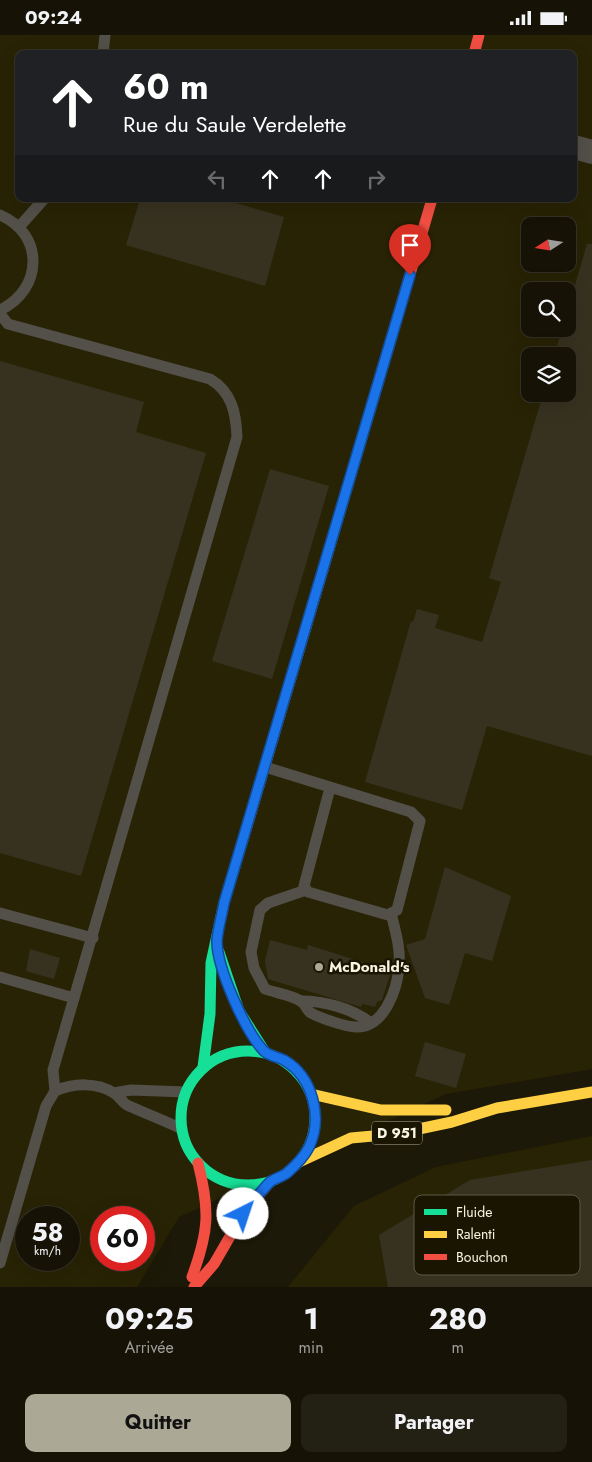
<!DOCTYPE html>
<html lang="fr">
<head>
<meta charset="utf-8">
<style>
  body { margin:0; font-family:Jost,sans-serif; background:#232014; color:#f1f3f6; height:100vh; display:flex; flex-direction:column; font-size:19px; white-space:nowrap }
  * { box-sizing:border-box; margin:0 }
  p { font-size:16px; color:#9e9e9b }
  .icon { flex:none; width:28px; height:28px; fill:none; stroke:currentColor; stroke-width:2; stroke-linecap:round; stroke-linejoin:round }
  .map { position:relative; height:1252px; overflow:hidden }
  .side { display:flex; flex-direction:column; background:#161306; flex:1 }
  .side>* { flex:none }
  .hud { position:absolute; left:15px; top:15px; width:562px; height:152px; border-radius:10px; box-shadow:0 5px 20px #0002,0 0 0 1px #353228; background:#202124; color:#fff; overflow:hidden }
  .needle { width:32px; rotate:258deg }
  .fabs { position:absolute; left:521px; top:182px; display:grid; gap:10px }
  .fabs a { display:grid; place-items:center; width:55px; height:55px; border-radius:10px; background:#161306; box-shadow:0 5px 20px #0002,0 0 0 1px #353228; font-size:25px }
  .speed { position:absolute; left:15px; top:1171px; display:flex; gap:10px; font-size:25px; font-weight:700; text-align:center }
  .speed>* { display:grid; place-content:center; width:65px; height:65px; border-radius:50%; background:#161306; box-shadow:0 5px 20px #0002,0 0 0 1px #353228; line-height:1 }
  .speed small { font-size:12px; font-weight:400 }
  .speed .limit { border:8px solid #d22; background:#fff; color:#111 }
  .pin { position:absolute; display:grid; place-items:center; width:42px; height:42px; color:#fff; margin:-51px -21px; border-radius:50% 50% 50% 0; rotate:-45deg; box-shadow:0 0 5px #0007 }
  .pin .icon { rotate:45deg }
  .me { position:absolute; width:55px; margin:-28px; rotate:41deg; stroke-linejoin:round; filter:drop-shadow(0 0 4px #0008) }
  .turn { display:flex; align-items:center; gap:18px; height:105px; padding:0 25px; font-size:22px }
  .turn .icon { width:65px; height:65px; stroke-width:2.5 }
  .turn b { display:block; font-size:35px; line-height:42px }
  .lanes { display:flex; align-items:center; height:48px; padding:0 25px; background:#0003; justify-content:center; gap:25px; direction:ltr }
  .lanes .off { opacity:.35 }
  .eta { display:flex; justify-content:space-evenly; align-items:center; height:85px; text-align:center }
  .eta b { font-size:30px; font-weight:700; line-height:35px }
  .button { display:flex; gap:10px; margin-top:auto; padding:10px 25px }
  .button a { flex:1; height:58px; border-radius:10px; background:#aca896; color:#111; font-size:20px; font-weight:700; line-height:58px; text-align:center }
  .button a+a { background:#232014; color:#f1f3f6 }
  .status { display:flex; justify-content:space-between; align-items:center; height:35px; padding:0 25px; background:#161306; direction:ltr }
  .status svg { height:14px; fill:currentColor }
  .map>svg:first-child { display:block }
  .built { fill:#292305; fill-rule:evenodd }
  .building { fill:#373220 }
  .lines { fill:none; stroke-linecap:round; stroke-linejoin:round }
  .lane { stroke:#53504a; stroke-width:11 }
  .street { stroke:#53504a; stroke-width:24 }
  .fast { stroke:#16e098; stroke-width:11 }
  .slow { stroke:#ffcf43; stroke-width:11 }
  .jam { stroke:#f24e42; stroke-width:11 }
  .route-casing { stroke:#114b97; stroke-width:12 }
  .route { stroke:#1a73e8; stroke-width:9 }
  .poi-dot { fill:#aca896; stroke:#1a1500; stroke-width:2 }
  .labels { text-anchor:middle; stroke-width:5; stroke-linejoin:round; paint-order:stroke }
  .shield { fill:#1a1500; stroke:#b6b29e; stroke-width:1 }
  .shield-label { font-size:14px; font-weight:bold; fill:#f9f5e2 }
  .poi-label { font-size:15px; font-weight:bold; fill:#f9f5e2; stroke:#1a1500; text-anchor:start }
  .key { fill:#1a1500; stroke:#5d5844; stroke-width:1 }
  .key-label { font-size:14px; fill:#f9f5e2 }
</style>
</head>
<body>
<div class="status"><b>09:24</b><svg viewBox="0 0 49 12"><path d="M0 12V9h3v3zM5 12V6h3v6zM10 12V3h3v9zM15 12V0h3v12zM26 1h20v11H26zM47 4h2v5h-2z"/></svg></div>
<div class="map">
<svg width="592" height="1252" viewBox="0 0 592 1252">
  <rect width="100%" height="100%" fill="#1d1908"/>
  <g class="built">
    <path d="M0,0H592V1034L446,1059L179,1182L137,1252H0ZM19,19H574V164H19ZM530,191H568V229H530ZM530,256H568V294H530ZM530,321H568V359H530ZM26,1182H69V1225H26ZM101,1182H144V1225H101Z"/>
    <path d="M592,1101V1252H288L354,1171L436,1132Z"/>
  </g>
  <g class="building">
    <path d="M140,164H222L284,182L265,251L126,210Z"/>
    <path d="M587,209H592V721L487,691L462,775L365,747L411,586L413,587L417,574L439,580L435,593L482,607L501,547L489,543L543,359H568V321H554L562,294H568V274Z"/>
    <path d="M0,326L144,367L136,397L206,418L81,841L0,818Z"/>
    <path d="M270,434L329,451L272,644L212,626Z"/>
    <path d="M445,832L511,861L492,926L465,918L449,970L425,963L406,910L425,904Z"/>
    <path d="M270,905L307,915L308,910L391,936L382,965L377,967L375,972L362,969L361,972L268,944L265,926Z"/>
    <path d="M30,914L60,923L54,944L26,936Z"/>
    <path d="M425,1007L466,1019L456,1053L415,1041Z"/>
    <path d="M592,1125V1252H388L379,1200L470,1145Z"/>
  </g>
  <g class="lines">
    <g class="lane">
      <path d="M103,19L105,0"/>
      <path d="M0,180C45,199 43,255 0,275"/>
      <path d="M19,192L44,164"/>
      <path d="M0,279L8,289L210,344C232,357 236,378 237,402L74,963"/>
      <path d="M265,732L411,777L420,786L397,875L388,880L308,857L304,851L330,753"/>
      <path d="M306,855L268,868L260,875L251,917L254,933L265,954C275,958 294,960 302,967C306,970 307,976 311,978C320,983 346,992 356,992C384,993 397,955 399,932C401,914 395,895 391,878"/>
      <path d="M0,878L93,903"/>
      <path d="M0,942L74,963L53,1035L55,1056"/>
      <path d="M301,966C325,966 351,973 371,988"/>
      <path d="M114,1058L131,1055L186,1057"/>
      <path d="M0,1228L46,1071L55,1056C73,1048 97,1047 114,1058C120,1062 123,1069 129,1071C147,1079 165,1086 182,1094"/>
    </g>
    <path class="street" d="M574,112L592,117"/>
    <g class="fast">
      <path d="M329,514L392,301"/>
      <path d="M219,917L239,976L265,1017"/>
      <circle cx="248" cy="1083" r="67"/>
      <path d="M203,1032L210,979L211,928L224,868L244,801"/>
    </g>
    <g class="slow">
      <path d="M244,801L329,514"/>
      <path d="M311,1059L381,1075H446"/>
      <path d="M299,1127L351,1103L395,1099L452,1087L497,1073L592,1057"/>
    </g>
    <g class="jam">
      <path d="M474,19L479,0"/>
      <path d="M392,301L432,164"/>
      <path d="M192,1242C209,1196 210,1175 198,1128"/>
      <path d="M194,1252L214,1229L243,1179L271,1146"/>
    </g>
  </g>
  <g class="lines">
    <g class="route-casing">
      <path id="route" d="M243,1179C252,1168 260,1157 270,1147C275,1143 282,1142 287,1138C295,1131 304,1122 309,1112C323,1083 313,1042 284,1025C278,1022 269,1021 264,1016C245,996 216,931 217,905C218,893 222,880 224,868L410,240"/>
    </g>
    <use href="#route" class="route"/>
  </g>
  <circle class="poi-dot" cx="319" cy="932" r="5"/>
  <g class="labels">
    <rect class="shield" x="372" y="1086.5" width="50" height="23" rx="4"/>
    <g class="shield-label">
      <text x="397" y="1103">D 951</text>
    </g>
    <g class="poi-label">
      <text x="329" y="937">McDonald's</text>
    </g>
  </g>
  <rect x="414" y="1160" width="166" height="80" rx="8" class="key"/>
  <rect x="424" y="1174" width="23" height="6" fill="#16e098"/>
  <rect x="424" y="1196" width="23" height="7" fill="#ffcf43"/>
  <rect x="424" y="1219" width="23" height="6" fill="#f24e42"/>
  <g class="key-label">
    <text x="456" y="1182">Fluide</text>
    <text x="456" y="1204">Ralenti</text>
    <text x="456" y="1227">Bouchon</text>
  </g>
</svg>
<div class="fabs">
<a><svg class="needle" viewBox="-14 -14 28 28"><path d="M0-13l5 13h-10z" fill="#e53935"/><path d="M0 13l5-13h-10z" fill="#9e9e9b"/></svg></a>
<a><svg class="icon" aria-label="search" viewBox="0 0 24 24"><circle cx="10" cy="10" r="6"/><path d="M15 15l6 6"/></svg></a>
<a><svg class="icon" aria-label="layers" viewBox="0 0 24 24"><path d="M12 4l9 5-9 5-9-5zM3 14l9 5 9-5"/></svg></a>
</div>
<div class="speed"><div>58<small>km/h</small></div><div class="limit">60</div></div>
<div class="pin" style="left:410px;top:240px;background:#d93025"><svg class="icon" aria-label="arrive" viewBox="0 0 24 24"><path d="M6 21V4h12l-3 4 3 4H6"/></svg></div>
<svg class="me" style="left:243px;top:1179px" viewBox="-20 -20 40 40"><circle r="19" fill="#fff"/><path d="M0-13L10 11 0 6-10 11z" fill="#1a73e8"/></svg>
<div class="hud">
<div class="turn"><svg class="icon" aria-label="ahead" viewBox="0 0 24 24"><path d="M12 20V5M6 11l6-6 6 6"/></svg><div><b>60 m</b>Rue du Saule Verdelette</div></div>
<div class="lanes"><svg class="icon off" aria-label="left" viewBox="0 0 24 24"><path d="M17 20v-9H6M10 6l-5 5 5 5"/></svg><svg class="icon" aria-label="ahead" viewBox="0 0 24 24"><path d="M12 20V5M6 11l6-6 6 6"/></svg><svg class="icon" aria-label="ahead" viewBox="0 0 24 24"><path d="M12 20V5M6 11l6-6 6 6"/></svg><svg class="icon off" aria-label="right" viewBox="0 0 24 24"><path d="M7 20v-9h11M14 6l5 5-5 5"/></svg></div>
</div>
</div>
<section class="side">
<div class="eta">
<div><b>09:25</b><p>Arrivée</p></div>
<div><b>1</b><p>min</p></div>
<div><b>280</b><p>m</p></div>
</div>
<div class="button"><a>Quitter</a><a>Partager</a></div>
</section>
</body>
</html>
